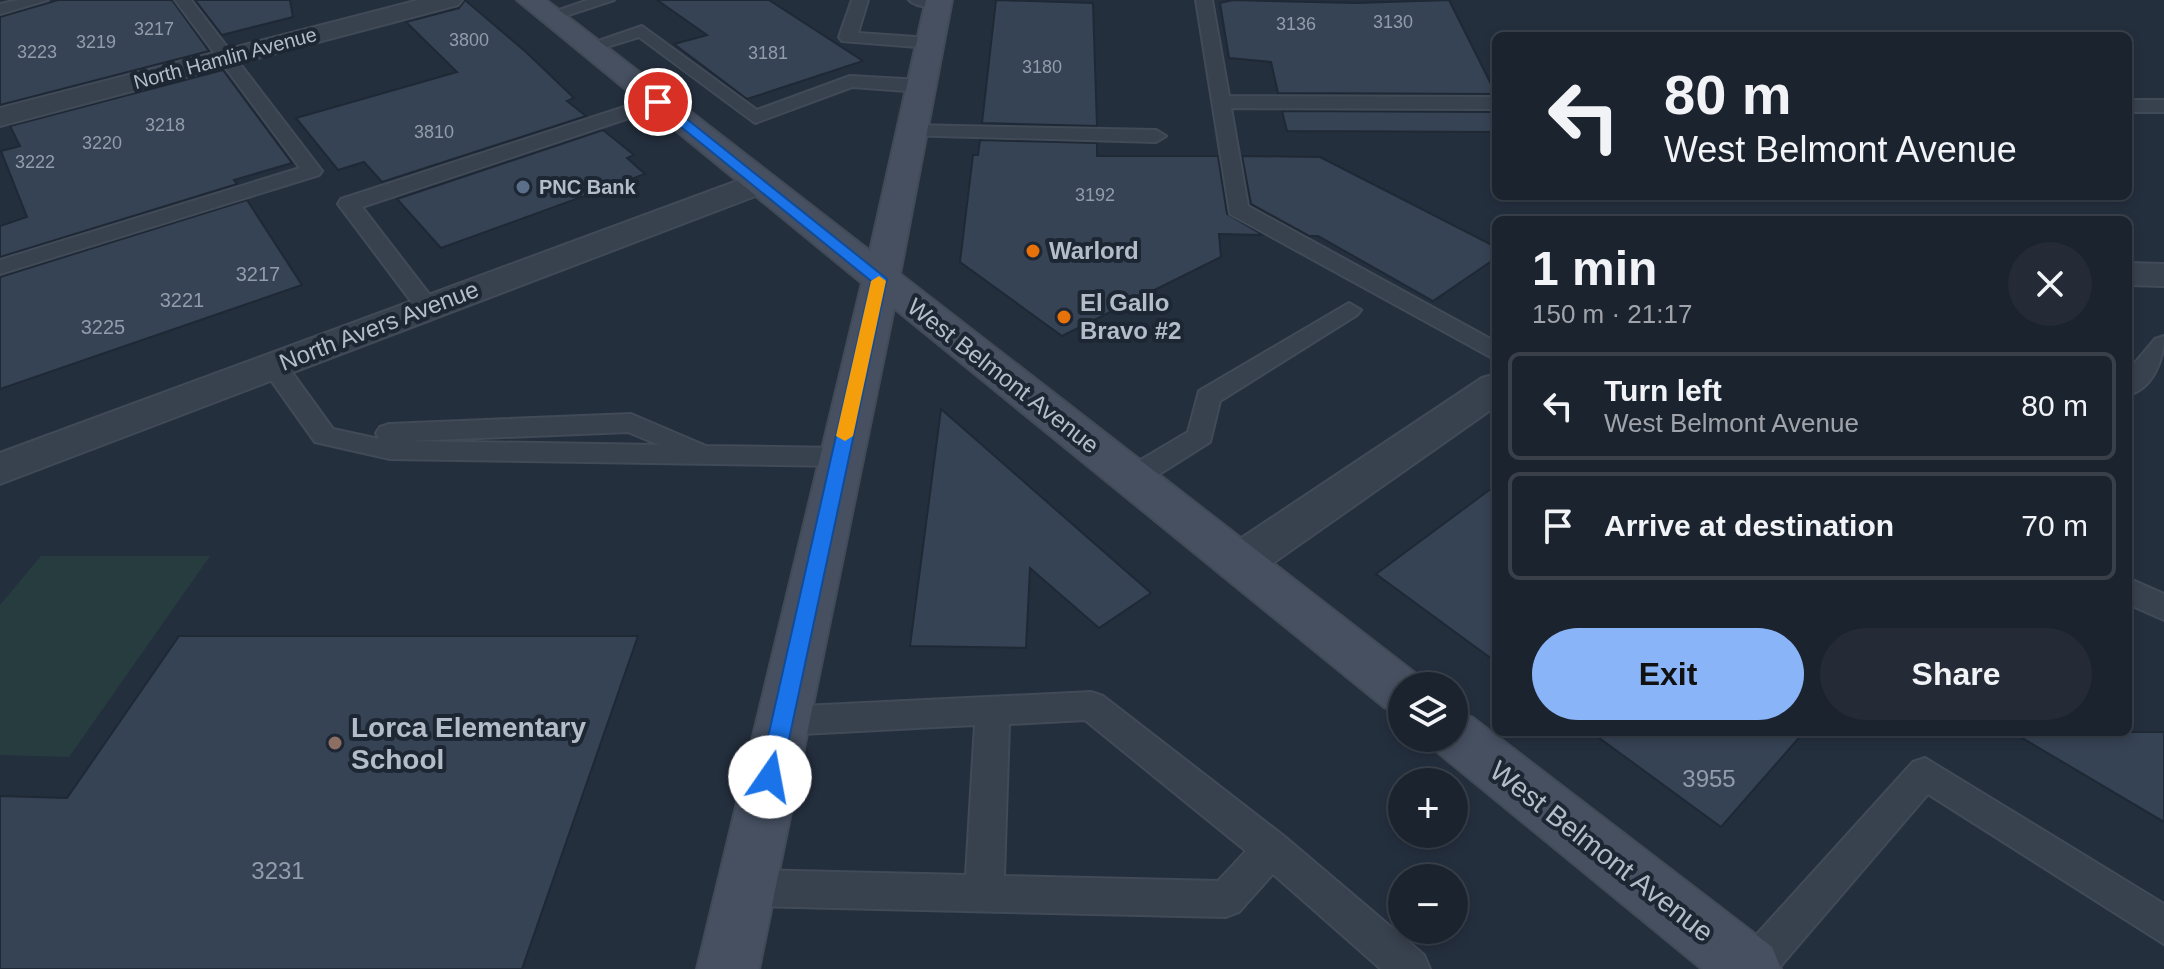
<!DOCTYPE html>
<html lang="en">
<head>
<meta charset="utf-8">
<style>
  body { margin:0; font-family:Helvetica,sans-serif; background:#242b36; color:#f1f3f6; height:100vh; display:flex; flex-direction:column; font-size:30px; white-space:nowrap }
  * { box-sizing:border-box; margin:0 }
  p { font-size:26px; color:#a0a4aa }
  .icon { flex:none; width:44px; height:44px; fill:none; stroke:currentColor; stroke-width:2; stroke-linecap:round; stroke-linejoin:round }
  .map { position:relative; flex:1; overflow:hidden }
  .sheet { position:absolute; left:1492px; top:216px; width:640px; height:520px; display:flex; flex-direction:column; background:#1b232e; border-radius:12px; box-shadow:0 4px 12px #0003,0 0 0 2px #39404a }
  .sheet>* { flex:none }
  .top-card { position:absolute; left:1492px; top:32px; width:640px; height:168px; border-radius:12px; box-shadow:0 4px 12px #0003,0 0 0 2px #39404a; background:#1b232e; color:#f1f3f6; overflow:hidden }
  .fabs { position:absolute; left:1388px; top:672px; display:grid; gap:16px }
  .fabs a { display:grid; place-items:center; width:80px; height:80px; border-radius:50%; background:#1b232e; box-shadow:0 4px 12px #0003,0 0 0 2px #39404a; font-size:40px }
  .pin { position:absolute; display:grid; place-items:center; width:68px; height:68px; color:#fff; margin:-34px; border:4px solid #fff; border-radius:50%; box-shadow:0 2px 8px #0007 }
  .me { position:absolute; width:88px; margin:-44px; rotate:12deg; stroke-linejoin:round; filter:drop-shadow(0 0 6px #0008) }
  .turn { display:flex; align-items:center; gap:28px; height:168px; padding:0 40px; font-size:36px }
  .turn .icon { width:104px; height:104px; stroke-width:2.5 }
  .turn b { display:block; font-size:56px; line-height:68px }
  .round { display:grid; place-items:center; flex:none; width:84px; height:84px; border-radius:42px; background:#242b36 }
  .head { display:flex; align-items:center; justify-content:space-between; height:136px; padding:0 40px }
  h1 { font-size:48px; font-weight:600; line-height:60px }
  .action { display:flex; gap:16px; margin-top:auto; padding:16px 40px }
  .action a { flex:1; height:92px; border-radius:48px; background:#8ab4f8; color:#111; font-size:32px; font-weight:600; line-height:92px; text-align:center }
  .action a+a { background:#242b36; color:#f1f3f6 }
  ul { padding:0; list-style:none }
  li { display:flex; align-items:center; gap:24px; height:108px; margin:0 16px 12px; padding:0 24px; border:4px solid #39404a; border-radius:12px }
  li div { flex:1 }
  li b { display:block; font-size:30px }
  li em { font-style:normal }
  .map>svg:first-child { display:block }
  .green { fill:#263c3f }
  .building { fill:#364354; stroke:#1f2835; stroke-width:2 }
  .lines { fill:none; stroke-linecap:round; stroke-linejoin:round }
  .lane-casing { stroke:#414a57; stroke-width:4 }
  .street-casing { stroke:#414a57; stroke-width:4 }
  .secondary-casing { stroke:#414a57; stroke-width:4 }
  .lane { fill:#38414e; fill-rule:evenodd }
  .street { fill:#38414e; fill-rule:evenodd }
  .secondary { fill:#465061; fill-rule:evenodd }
  .route { fill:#1a73e8; stroke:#114b97; stroke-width:2 }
  .slow { fill:#f59e0b }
  .service-dot { fill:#5c6f8a; stroke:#1d2633; stroke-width:3 }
  .food-dot { fill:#e8710a; stroke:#1d2633; stroke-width:3 }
  .education-dot { fill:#8d6e63; stroke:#1d2633; stroke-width:3 }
  .labels { text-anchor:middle; stroke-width:8; stroke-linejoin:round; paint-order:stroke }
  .far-number-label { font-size:18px; fill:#929caa }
  .far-street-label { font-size:20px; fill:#b4bcc9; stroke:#1d2633 }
  .far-poi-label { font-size:20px; font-weight:bold; fill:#b4bcc9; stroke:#1d2633; text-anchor:start }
  .number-label { font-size:20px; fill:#929caa }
  .poi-label { font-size:24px; font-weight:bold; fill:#b4bcc9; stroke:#1d2633; text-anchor:start }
  .street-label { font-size:24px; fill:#b4bcc9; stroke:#1d2633 }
  .near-number-label { font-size:24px; fill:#929caa }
  .near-poi-label { font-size:28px; font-weight:bold; fill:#b4bcc9; stroke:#1d2633; text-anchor:start }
  .near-street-label { font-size:28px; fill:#b4bcc9; stroke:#1d2633 }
</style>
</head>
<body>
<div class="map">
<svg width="2164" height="969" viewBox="0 0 2164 969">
  <rect width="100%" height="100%" fill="#242f3e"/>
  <path class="green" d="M41,556H210L69,757L0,755V605Z"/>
  <g class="building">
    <path d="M58,0H172L209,51L0,105V17Z"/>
    <path d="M195,0H290L293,17L222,35Z"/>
    <path d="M465,0L526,52L574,98L567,101L586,116L382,182L364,162L338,170L296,118L457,72L406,22L459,8Z"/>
    <path d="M657,0H769L863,61L747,99L674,44L707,35Z"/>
    <path d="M996,0L1093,3L1097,126L982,123Z"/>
    <path d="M1233,0L1356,3L1449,0L1496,94L1278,93L1271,62L1229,58L1220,3Z"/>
    <path d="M223,70L292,163L234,180L237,184L0,257V226L27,217L1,151L20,146L10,126Z"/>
    <path d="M1282,111L1496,112V132L1287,131Z"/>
    <path d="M603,130L634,155L627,158L645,174L441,248L397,199Z"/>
    <path d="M980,140L1097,143V156H1218L1227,214L1263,235L1219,234L1221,257L1062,336L960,262L973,155H978Z"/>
    <path d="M1242,156L1320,157L1496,247V258L1433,301L1318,236H1309L1251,204Z"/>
    <path d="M247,200L302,285L0,389V277Z"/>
    <path d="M941,409L1151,593L1099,628L1030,568L1026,648L910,646Z"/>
    <path d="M1496,485V662L1376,574Z"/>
    <path d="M179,636H638L522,969H0V796L67,798Z"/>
    <path d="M1591,732H1804L1721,827Z"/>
    <path d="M2012,732H2164V822Z"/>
  </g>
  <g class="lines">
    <g class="lane-casing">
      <g id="lane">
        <path d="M18,0H48L0,14V4Z"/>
        <path d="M175,0H191L322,171L319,175L0,274V260L300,168Z"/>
        <path d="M588,0H614L550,21L542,16Z"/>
        <path d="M852,0H868L858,33L930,38L939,43L930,48L842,41L839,37Z"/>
        <path d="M909,0H947V1C939,9 917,8 909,0Z"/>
        <path d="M1196,0H1212L1229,96L1496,97V109L1231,108L1248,206L1496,342V360L1230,214Z"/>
        <path d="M642,26L757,110L850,76L921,80L930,86L921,92L852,87L755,123L639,37L590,52L581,47Z"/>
        <path d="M658,96L667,102L665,106L362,207L436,303L440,308L436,313H420L338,204L341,199Z"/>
        <rect x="2128" y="100" width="36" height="12"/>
        <path d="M911,125L1156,130L1166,136L1156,142L904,135L901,131Z"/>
        <path d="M1349,303L1361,310L1357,315L1220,401L1210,442L1142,485L1132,488L1122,485L1118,478L1122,471L1188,432L1199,391Z"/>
        <path d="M2164,336C2164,359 2153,389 2128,395V371L2155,339Z"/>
        <path d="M274,358L283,360L333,429L379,439L376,433L380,427L389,424L631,414L706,446L840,448L850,450L854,457L850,464L840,466L390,459L315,442L261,366ZM628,432L659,445L408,441Z"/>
        <path d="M2128,578L2164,594V620L2128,604Z"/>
        <path d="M1091,692L1103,696L1285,837L1424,955L1430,969H1381L1273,874L1239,912L1226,917L746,906L733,900L727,888L733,876L746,870L966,875L975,725L782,735L770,731L765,721L770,711L782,707ZM1085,720L1246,851L1218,881L1004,876L1009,724Z"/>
        <path d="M1925,758L2164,904V944L1928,794L1778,969H1732L1738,955L1913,762Z"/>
      </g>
    </g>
    <g class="street-casing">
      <g id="street">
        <path d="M419,0H462L458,5L0,126V108Z"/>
        <path d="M759,173L771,176L775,183L771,190L0,484V453Z"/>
        <path d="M2128,263L2164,264V286L2128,285Z"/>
        <path d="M1496,374V406L1256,575L1239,580L1222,575L1216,563L1222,551L1482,378Z"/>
      </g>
    </g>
    <g class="secondary-casing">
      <g id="secondary">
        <path d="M517,0H546L870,251L926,0H952L900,274L1420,677L1425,686H1402V713L1384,707L894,308L759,969H697L862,283Z"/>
        <path d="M1454,711L1473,718L1772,947L1781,969H1702L1435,750L1429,738H1454Z"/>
      </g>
    </g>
    <use href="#lane" class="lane"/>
    <use href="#street" class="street"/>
    <use href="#secondary" class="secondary"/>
  </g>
  <path class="route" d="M654,100H663L887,279L781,777L778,784L770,786L762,784L759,777L871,281L654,105Z"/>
  <path class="slow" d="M879,276L886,281L853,436L845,441L836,436L871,281Z"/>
  <circle class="service-dot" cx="523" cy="187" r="8"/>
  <g class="food-dot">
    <circle cx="1033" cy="251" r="8"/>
    <circle cx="1064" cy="317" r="8"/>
  </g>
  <circle class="education-dot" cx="335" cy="743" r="8"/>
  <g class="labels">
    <g class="far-number-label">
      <text x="1393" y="28">3130</text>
      <text x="1296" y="30">3136</text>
      <text x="154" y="35">3217</text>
      <text x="469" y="46">3800</text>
      <text x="96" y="48">3219</text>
      <text x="37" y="58">3223</text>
      <text x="768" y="59">3181</text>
      <text x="1042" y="73">3180</text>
      <text x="165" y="131">3218</text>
      <text x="434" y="138">3810</text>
      <text x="102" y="149">3220</text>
      <text x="35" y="168">3222</text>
      <text x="1095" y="201">3192</text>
    </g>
    <g class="far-street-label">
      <text transform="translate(225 58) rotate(-15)" y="7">North Hamlin Avenue</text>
    </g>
    <g class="far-poi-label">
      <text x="539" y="194">PNC Bank</text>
    </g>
    <g class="number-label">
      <text x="258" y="281">3217</text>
      <text x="182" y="307">3221</text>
      <text x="103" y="334">3225</text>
    </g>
    <g class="poi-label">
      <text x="1049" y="259">Warlord</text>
      <text x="1080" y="311">El Gallo<tspan x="1080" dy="28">Bravo #2</tspan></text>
    </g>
    <g class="street-label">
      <text transform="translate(379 326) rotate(-21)" y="8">North Avers Avenue</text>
      <text transform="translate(1003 376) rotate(38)" y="8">West Belmont Avenue</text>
    </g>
    <g class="near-number-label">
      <text x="1709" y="787">3955</text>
      <text x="278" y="879">3231</text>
    </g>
    <g class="near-poi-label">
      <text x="351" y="737">Lorca Elementary<tspan x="351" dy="32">School</tspan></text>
    </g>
    <g class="near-street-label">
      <text transform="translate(1602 851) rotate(38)" y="10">West Belmont Avenue</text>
    </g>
  </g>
</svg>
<div class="fabs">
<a><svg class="icon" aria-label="layers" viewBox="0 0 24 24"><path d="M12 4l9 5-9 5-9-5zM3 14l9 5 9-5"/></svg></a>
<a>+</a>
<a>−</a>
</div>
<div class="pin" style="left:658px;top:102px;background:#d93025"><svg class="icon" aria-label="arrive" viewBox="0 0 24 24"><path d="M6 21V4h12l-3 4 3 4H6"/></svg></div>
<svg class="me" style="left:770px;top:777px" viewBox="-20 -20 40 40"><circle r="19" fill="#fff"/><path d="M0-13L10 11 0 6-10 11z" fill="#1a73e8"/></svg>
<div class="top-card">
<div class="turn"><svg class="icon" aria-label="left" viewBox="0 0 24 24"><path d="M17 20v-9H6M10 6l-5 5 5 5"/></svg><div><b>80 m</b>West Belmont Avenue</div></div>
</div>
<section class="sheet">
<div class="head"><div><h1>1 min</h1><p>150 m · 21:17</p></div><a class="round"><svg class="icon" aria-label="close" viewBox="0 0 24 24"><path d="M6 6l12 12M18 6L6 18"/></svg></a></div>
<ul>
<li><svg class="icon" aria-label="left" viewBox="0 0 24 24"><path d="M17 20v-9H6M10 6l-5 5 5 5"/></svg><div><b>Turn left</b><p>West Belmont Avenue</p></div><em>80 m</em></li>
<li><svg class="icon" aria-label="arrive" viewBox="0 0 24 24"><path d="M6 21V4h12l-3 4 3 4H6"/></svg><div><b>Arrive at destination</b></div><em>70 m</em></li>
</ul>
<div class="action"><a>Exit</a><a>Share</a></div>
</section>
</div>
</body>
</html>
